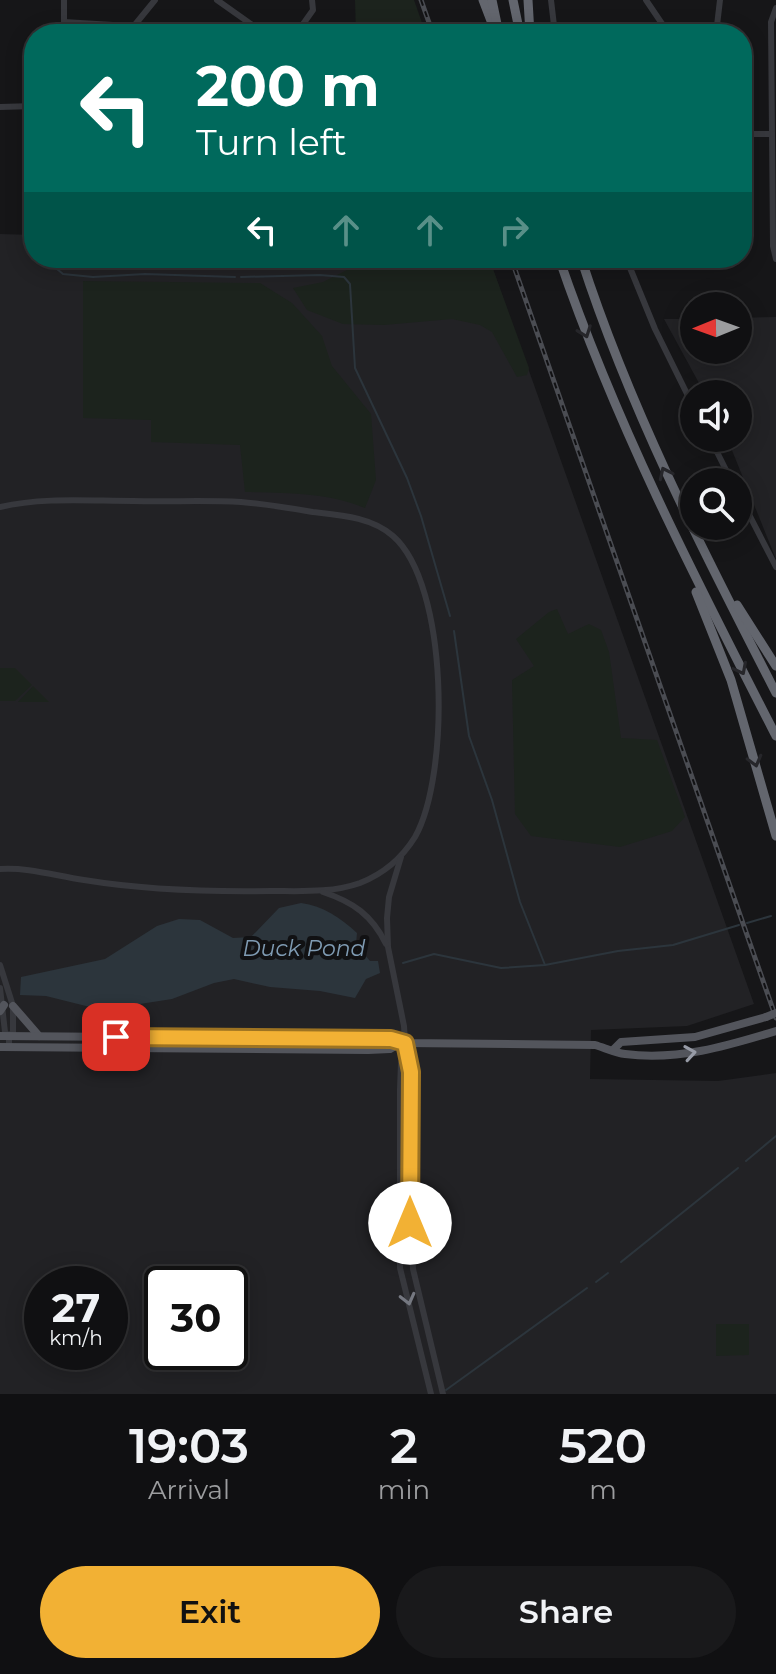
<!DOCTYPE html>
<html lang="en">
<head>
<meta charset="utf-8">
<style>
  body { margin:0; font-family:Montserrat,sans-serif; background:#19191b; color:#f1f3f6; height:100vh; display:flex; flex-direction:column; font-size:30px; white-space:nowrap }
  * { box-sizing:border-box; margin:0 }
  p { font-size:26px; color:#9c9d9f }
  .icon { flex:none; width:44px; height:44px; fill:none; stroke:currentColor; stroke-width:2; stroke-linecap:round; stroke-linejoin:round }
  .map { position:relative; height:1394px; overflow:hidden }
  .details { display:flex; flex-direction:column; background:#101012; flex:1 }
  .details>* { flex:none }
  .guide { position:absolute; left:24px; top:24px; width:728px; height:244px; border-radius:32px; box-shadow:0 4px 20px #0003,0 0 0 2px #303032; background:#00695c; color:#fff; overflow:hidden }
  .needle { width:52px; rotate:269deg }
  .tools { position:absolute; left:680px; top:292px; display:grid; gap:16px }
  .tools a { display:grid; place-items:center; width:72px; height:72px; border-radius:50%; background:#101012; box-shadow:0 4px 20px #0003,0 0 0 2px #303032; font-size:40px }
  .speed { position:absolute; left:24px; top:1266px; display:flex; gap:16px; font-size:40px; font-weight:700; text-align:center }
  .speed>* { display:grid; place-content:center; width:104px; height:104px; border-radius:50%; background:#101012; box-shadow:0 4px 20px #0003,0 0 0 2px #303032; line-height:1 }
  .speed small { font-size:20px; font-weight:400 }
  .speed .limit { border:4px solid #111; border-radius:12px; background:#fff; color:#111 }
  .pin { position:absolute; display:grid; place-items:center; width:68px; height:68px; color:#fff; margin:-34px; border-radius:16px; box-shadow:0 4px 12px #0006 }
  .me { position:absolute; width:88px; margin:-44px; rotate:0deg; stroke-linejoin:round; filter:drop-shadow(0 0 6px #0008) }
  .turn { display:flex; align-items:center; gap:28px; height:168px; padding:0 40px; font-size:36px }
  .turn .icon { width:104px; height:104px; stroke-width:2.5 }
  .turn b { display:block; font-size:56px; line-height:68px }
  .lanes { display:flex; align-items:center; height:76px; padding:0 40px; background:#0003; justify-content:center; gap:40px; direction:ltr }
  .lanes .off { opacity:.35 }
  .eta { display:flex; justify-content:space-evenly; align-items:center; height:136px; text-align:center }
  .eta b { font-size:48px; font-weight:600; line-height:56px }
  .action { display:flex; gap:16px; margin-top:auto; padding:16px 40px }
  .action a { flex:1; height:92px; border-radius:48px; background:#f2b134; color:#111; font-size:32px; font-weight:600; line-height:92px; text-align:center }
  .action a+a { background:#19191b; color:#f1f3f6 }
  .map>svg:first-child { display:block }
  .built { fill:#222225; fill-rule:evenodd }
  .green { fill:#1c231d }
  .water { fill:#2c353c }
  .lines { fill:none; stroke-linecap:round; stroke-linejoin:round }
  .stream { stroke:#2c353c; stroke-width:2 }
  .minor { stroke:#37383d; stroke-width:6 }
  .major { stroke:#53555c; stroke-width:8 }
  .highway { stroke:#63666e; stroke-width:9 }
  .rail-casing { stroke:#4a4c52; stroke-width:5 }
  .rail { stroke:#111113; stroke-width:2; stroke-dasharray:6; stroke-linecap:butt }
  .major-bridge { stroke:#53555c; stroke-width:8 }
  .oneway { stroke:#26262a }
  .oneway2 { stroke:#979ba6 }
  .oneway3 { stroke:#757881 }
  .route-casing { stroke:#9d7322; stroke-width:20 }
  .route { stroke:#f2b134; stroke-width:14 }
  .labels { text-anchor:middle; stroke-width:8; stroke-linejoin:round; paint-order:stroke }
  .water-label { font-size:22px; font-style:italic; fill:#7f9bb3; stroke:#111113 }
</style>
</head>
<body>
<div class="map">
<svg width="776" height="1394" viewBox="0 0 776 1394">
  <rect width="100%" height="100%" fill="#161618"/>
  <g class="built">
    <path d="M0,234L34,235V258H349V268L490,261L754,1004L687,1026L591,1030L590,1079L718,1081L776,1073V1394H0ZM42,1284H110V1352H42ZM162,1284H230V1352H162Z"/>
    <path d="M776,317V559L727,438H738V394H705L664,319H694V350H738V318Z"/>
  </g>
  <g class="green">
    <path d="M355,0H414L426,34H356Z"/>
    <path d="M349,258H489L529,368L527,375L517,377L492,332L480,325L452,319L384,325L343,324L307,310L293,288L323,282L349,269Z"/>
    <path d="M83,281L260,283L292,303L322,336L332,366L371,414L376,480L365,508C328,492 285,493 245,492L240,445L151,442V420L83,418Z"/>
    <path d="M557,609L568,634L589,624L601,630L609,652L621,738L657,740L685,817L672,831L620,847L531,836L515,814L512,680L534,666L516,639L549,612Z"/>
    <path d="M0,668H15L32,685L15,701H0Z"/>
    <path d="M33,686L49,702H18Z"/>
    <path d="M716,1324H749V1355L716,1356Z"/>
  </g>
  <path class="water" d="M301,903C323,906 341,918 357,933L356,944L370,961H378L380,973L366,979L355,998L320,991L270,987L234,979L214,983L172,999L114,1008H94L46,996L20,995L21,977L105,959L157,926L179,919L200,920L233,938L251,937L279,908Z"/>
  <g class="lines">
    <g class="stream">
      <path d="M48,258V259"/>
      <path d="M51,264L63,274L93,277L145,274L235,277"/>
      <path d="M241,277L320,275L344,277L350,284L355,368L407,478L421,516L450,616"/>
      <path d="M454,631L469,736L492,800L520,902L545,965"/>
      <path d="M747,923L771,916"/>
      <path d="M403,963L434,954L501,968L545,965L618,951L673,945L739,925"/>
      <path d="M746,1161L776,1136"/>
      <path d="M621,1262L738,1168"/>
      <path d="M596,1282L608,1273"/>
      <path d="M446,1390L587,1288"/>
    </g>
    <g class="minor">
      <path d="M64,0V34"/>
      <path d="M217,0L265,34"/>
      <path d="M551,0L555,34"/>
      <path d="M646,0L669,34"/>
      <path d="M776,8L771,22L773,246L776,259"/>
      <path d="M64,22L113,25L131,34"/>
      <path d="M129,32L155,0"/>
      <path d="M296,34L313,10L312,0"/>
      <path d="M716,34L720,0"/>
      <path d="M0,107L34,106"/>
      <path d="M742,134H772"/>
      <path d="M626,258L655,329L694,408"/>
      <path d="M710,438L732,482"/>
      <path d="M738,493L776,567"/>
      <path d="M0,507C43,497 89,501 133,501C169,502 205,500 241,502C266,504 289,508 313,512C340,515 372,517 393,536C449,585 450,775 415,837C402,858 383,874 360,883C332,893 301,891 271,891C208,892 145,890 84,880C56,876 28,867 0,869"/>
      <path d="M401,857L389,897L387,918L388,947L404,1026L406,1056L411,1072L410,1204L413,1269L443,1394"/>
      <path d="M323,892C353,902 372,915 386,944"/>
      <path d="M0,965L13,1006V1032L9,1036V1047"/>
      <path d="M0,988L5,1032L9,1036"/>
      <path d="M406,1056L401,1063L400,1089V1268L431,1394"/>
    </g>
    <g class="major">
      <path d="M13,1006L39,1036"/>
      <path d="M0,1011L4,1005"/>
      <path d="M0,1036L391,1039L405,1043L595,1045C605,1048 616,1053 625,1054C677,1061 727,1046 776,1031"/>
      <path d="M0,1047L368,1050L390,1049L400,1043"/>
      <path d="M613,1050L621,1042L695,1037L766,1017"/>
    </g>
    <g class="highway">
      <path d="M483,0L496,34"/>
      <path d="M492,0L497,24"/>
      <path d="M513,0L520,34"/>
      <path d="M528,0L530,34"/>
      <path d="M559,258C616,425 696,580 776,736"/>
      <path d="M581,258C630,410 703,551 776,693"/>
      <path d="M696,592L731,680L776,836"/>
      <path d="M737,605L776,666"/>
    </g>
    <g class="rail-casing">
      <g id="rail">
        <path d="M421,0L433,34"/>
        <path d="M511,258L776,1018"/>
      </g>
    </g>
    <use href="#rail" class="rail"/>
    <path class="major-bridge" d="M766,1017L776,1013"/>
  </g>
  <defs><path id="oneway-chevron" d="M-2-3.5L2.5 0L-2 3.5" fill="none" stroke-width="1.6" stroke-linecap="round" stroke-linejoin="round" transform="scale(2)"/></defs>
  <g class="oneway">
    <use href="#oneway-chevron" transform="translate(585 332) rotate(70)"/>
    <use href="#oneway-chevron" transform="translate(665 473) rotate(-115)"/>
    <use href="#oneway-chevron" transform="translate(741 669) rotate(63)"/>
    <use href="#oneway-chevron" transform="translate(755 761) rotate(75)"/>
  </g>
  <use class="oneway2" href="#oneway-chevron" transform="translate(690 1053) rotate(-9)"/>
  <use class="oneway3" href="#oneway-chevron" transform="translate(408 1299) rotate(76)"/>
  <g class="lines">
    <g class="route-casing">
      <path id="route" d="M116,1037L391,1039L405,1043L411,1072L410,1223"/>
    </g>
    <use href="#route" class="route"/>
  </g>
  <g class="labels">
    <g class="water-label">
      <text x="304" y="956">Duck Pond</text>
    </g>
  </g>
</svg>
<div class="tools">
<a><svg class="needle" viewBox="-14 -14 28 28"><path d="M0-13l5 13h-10z" fill="#e53935"/><path d="M0 13l5-13h-10z" fill="#9c9d9f"/></svg></a>
<a><svg class="icon" aria-label="sound" viewBox="0 0 24 24"><path d="M4 9h4l5-4v14l-5-4H4zM17 9q2 3 0 6"/></svg></a>
<a><svg class="icon" aria-label="search" viewBox="0 0 24 24"><circle cx="10" cy="10" r="6"/><path d="M15 15l6 6"/></svg></a>
</div>
<div class="speed"><div>27<small>km/h</small></div><div class="limit">30</div></div>
<div class="pin" style="left:116px;top:1037px;background:#d93025"><svg class="icon" aria-label="arrive" viewBox="0 0 24 24"><path d="M6 21V4h12l-3 4 3 4H6"/></svg></div>
<svg class="me" style="left:410px;top:1223px" viewBox="-20 -20 40 40"><circle r="19" fill="#fff"/><path d="M0-13L10 11 0 6-10 11z" fill="#f2b134"/></svg>
<div class="guide">
<div class="turn"><svg class="icon" aria-label="left" viewBox="0 0 24 24"><path d="M17 20v-9H6M10 6l-5 5 5 5"/></svg><div><b>200 m</b>Turn left</div></div>
<div class="lanes"><svg class="icon" aria-label="left" viewBox="0 0 24 24"><path d="M17 20v-9H6M10 6l-5 5 5 5"/></svg><svg class="icon off" aria-label="ahead" viewBox="0 0 24 24"><path d="M12 20V5M6 11l6-6 6 6"/></svg><svg class="icon off" aria-label="ahead" viewBox="0 0 24 24"><path d="M12 20V5M6 11l6-6 6 6"/></svg><svg class="icon off" aria-label="right" viewBox="0 0 24 24"><path d="M7 20v-9h11M14 6l5 5-5 5"/></svg></div>
</div>
</div>
<section class="details">
<div class="eta">
<div><b>19:03</b><p>Arrival</p></div>
<div><b>2</b><p>min</p></div>
<div><b>520</b><p>m</p></div>
</div>
<div class="action"><a>Exit</a><a>Share</a></div>
</section>
</body>
</html>
